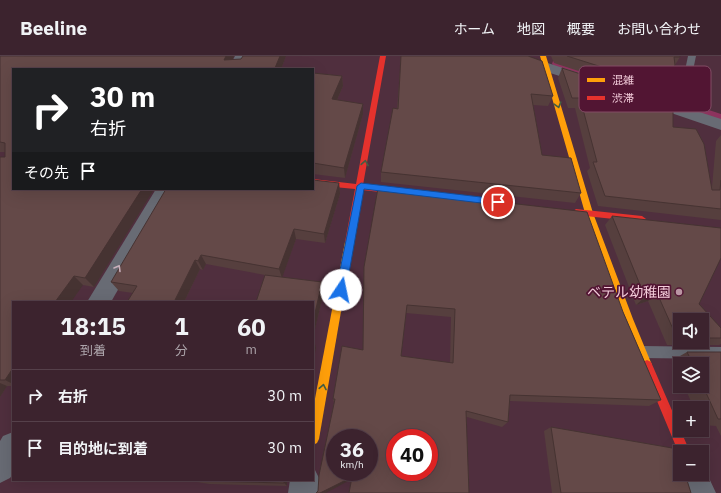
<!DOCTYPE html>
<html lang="ja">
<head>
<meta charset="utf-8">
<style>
  body { margin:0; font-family:"IBM Plex Sans","Noto Sans JP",sans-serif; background:#472f3a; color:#f1f3f6; height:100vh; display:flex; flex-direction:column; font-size:15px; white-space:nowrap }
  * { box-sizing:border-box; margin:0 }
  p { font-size:13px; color:#aca4aa }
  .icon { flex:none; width:22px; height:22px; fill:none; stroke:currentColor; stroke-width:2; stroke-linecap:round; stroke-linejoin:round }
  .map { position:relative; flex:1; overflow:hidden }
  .drawer { position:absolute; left:12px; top:245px; width:302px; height:180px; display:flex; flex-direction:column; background:#3c232e; border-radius:0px; box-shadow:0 4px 16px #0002,0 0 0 1px #55404a }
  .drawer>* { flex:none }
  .banner { position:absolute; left:12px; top:12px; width:302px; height:122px; border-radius:0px; box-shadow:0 4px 16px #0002,0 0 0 1px #55404a; background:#202124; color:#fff; overflow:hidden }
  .tools { position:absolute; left:673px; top:257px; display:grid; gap:8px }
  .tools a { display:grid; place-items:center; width:36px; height:36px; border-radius:0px; background:#3c232e; box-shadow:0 4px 16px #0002,0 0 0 1px #55404a; font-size:20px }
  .speed { position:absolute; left:326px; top:373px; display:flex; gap:8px; font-size:20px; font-weight:700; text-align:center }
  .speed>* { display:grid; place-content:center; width:52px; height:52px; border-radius:50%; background:#3c232e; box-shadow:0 4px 16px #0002,0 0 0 1px #55404a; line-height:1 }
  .speed small { font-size:10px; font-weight:400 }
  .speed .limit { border:6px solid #d22; background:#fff; color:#111 }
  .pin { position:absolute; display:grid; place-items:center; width:34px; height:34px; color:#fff; margin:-17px; border:2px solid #fff; border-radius:50%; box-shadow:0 1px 4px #0007 }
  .me { position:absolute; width:44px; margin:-22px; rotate:11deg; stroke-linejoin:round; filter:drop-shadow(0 0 3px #0008) }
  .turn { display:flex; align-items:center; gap:14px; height:84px; padding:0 12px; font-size:18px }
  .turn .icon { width:52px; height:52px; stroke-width:2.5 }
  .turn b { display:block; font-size:28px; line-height:34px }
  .then { display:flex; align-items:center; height:38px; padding:0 12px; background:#0003; gap:8px; font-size:15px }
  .eta { display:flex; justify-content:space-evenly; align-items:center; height:68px; text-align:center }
  .eta b { font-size:24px; font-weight:800; line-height:28px }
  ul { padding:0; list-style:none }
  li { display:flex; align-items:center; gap:12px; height:52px; padding:0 12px; border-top:1px solid #55404a }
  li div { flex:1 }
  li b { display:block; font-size:15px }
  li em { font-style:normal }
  header { display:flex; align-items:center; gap:24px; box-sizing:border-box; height:56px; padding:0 20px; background:#3c232e; border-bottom:1px solid #55404a }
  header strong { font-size:19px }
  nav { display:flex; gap:22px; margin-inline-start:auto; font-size:14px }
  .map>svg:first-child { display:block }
  .green { fill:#8d335e }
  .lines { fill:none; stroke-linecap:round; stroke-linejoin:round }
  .lane { fill:#686b74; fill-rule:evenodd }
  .street { fill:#686b74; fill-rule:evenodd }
  .slow { fill:#ff9f0a; fill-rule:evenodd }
  .jam { fill:#e5322d; fill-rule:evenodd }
  .wall { fill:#563f3e; fill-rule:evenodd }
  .shaded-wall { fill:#463332 }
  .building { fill:#644948; stroke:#463332; fill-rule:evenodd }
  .oneway { stroke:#435d42 }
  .oneway2 { stroke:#c9afbb }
  .route { fill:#1a73e8; stroke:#114b97 }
  .poi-dot { fill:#ba95a3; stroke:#521533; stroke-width:1.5 }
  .labels { text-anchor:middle; stroke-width:3.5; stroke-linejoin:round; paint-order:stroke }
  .poi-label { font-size:14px; fill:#f3ccda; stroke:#521533; text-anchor:end }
  .key { fill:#521533; stroke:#824c65; stroke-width:1 }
  .key-label { font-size:11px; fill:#f3ccda }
</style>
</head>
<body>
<header>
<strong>Beeline</strong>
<nav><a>ホーム</a><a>地図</a><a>概要</a><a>お問い合わせ</a></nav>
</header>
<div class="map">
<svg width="721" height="437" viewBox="0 0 721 437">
  <rect width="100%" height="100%" fill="#502f3e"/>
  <path class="green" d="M553,5L566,7L721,58V67L555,11L552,8Z"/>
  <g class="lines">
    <g class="lane">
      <path d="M688,0H696L687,43L683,46L679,43Z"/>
      <path d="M642,290L721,291V303L642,302L637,300L635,296L637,292Z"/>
    </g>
    <g class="street">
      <path d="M235,0H249L242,13H228Z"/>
      <path d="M505,0H526L594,22L596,25L594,28H584L507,3Z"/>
      <path d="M644,38L721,63V74L639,46L636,43L639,40Z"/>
      <path d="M156,133H175L111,246H87Z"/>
      <path d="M13,376V418L10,422L0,427V385L3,380Z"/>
      <path d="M702,407L716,437H686L678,418L680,414V418H702Z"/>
      <path d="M313,413L315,414L320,424L318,437H288L290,424H313Z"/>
    </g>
    <g class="slow">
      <path d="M540,0H546L593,157L633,263L652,309L651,312L647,314L643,312L623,263L585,157Z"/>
      <path d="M349,183L353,186L319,383L317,387L313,389V353L345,186Z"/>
    </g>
    <g class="jam">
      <path d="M380,0H386L363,129L491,142L495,145L491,148L362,134L353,186L349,189L345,186L355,133L313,129V123L356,128Z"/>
      <path d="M576,153L642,160L646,163L642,166L576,159L572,156Z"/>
      <path d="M647,304L651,306L690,396H680V400L642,309L643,306Z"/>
    </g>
  </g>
  <g class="wall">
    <path d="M0,0H234L232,4L286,0L281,13H13L94,231L83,229L13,246V330H7L0,341V101H5V96H0Z"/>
    <path d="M401,0L553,40L548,50L533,49L542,99L581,137L575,147L381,126V116L397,53Z"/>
    <path d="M551,0H680V1L675,9L665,31L658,41L554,7Z"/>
    <path d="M562,12L673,71L712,131L716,85L721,79V164L598,150L587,115L590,112L575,52H568L558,22Z"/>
    <path d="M313,17L342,20L343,30L337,44L363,58L345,122L313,118Z"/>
    <path d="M339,127L340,138L325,187L296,183L282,221L324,235L313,281V246L276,221L206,208L203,214L200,213L184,246H127L133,237L119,235L111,226Z"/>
    <path d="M612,160L721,272V288L719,289H667L648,245L636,249L605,169ZM680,264H702V286H680Z"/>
    <path d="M364,211L623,256L661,344L649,350L510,345L508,366L502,371L467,361L351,424L318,435L334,347L333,343L363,294ZM406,257L451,261L450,307L401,300Z"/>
    <path d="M687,296H721V380L716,370L702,369V352H694L684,330H702V308H680V320L673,304Z"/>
    <path d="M551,371L691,437H552L544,375Z"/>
    <path d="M185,424H287V430L209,428Z"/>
  </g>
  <g class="shaded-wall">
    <path d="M226,0H234L228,13L224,4Z"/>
    <path d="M280,0H286L281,13L275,12Z"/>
    <path d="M342,20L343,30L333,53L332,43Z"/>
    <path d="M363,48V58L345,122L344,112Z"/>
    <path d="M339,127L340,138L325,187L324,178Z"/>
    <path d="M142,133H154L94,231L85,222Z"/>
    <path d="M294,173L296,183L282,222L279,213Z"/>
    <path d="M201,199L206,208L203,214L198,205Z"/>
    <path d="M195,204L200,213L184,246H174Z"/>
    <path d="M74,220L83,229L71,246H55Z"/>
    <path d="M322,226L324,235L313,281V266Z"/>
    <path d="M657,237L648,245L636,249L645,241Z"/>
    <path d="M314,284L316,292L313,306V290Z"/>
    <path d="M13,312V328L5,324Z"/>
    <path d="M0,327L7,330L0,341Z"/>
    <path d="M352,421V423L326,437H320Z"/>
    <path d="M284,424H287V430L284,427Z"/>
  </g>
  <g class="building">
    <path d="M0,0H226L224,4L241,3L243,0H280L275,12L284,13H13V133H142L85,222L74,220L55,246H13V312L5,324H0V101H5V87L0,86Z"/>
    <path d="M401,0H528L542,5L553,40L531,38L542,99L571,102L581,137L381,116L393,52L398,53Z"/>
    <path d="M567,0H680V1H674L675,9L665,31Z"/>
    <path d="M562,12L668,46L673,52V71L696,73L704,88L712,134H720L721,124V153L605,140L593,106H597L580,42H572Z"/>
    <path d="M313,17L342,20L332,43L363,48L344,112L313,107Z"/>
    <path d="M313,124L339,127L324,178L294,173L279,213L201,199L198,205L195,204L174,246H127L137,230L111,226L166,133H313Z"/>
    <path d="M378,132L587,156L623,256L661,344L510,339L508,366L466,355L469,437H349L352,421L320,437H316L318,435L319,419L335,343H333L342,290L363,294L364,211ZM407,249L455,253L453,307L401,300ZM335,382H369V416H335ZM395,382H429V416H395Z"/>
    <path d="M612,160L721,172V202L699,248L721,272V282H702V264H680V282H677L657,237L645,241Z"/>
    <path d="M265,219L322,226L313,266V246H256Z"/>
    <path d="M687,296H721V363H718L702,328V308H693Z"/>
    <path d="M551,371L678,393L680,401V418H685L691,437H561Z"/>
    <path d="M195,424H284V427L203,425Z"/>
  </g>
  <defs><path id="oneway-chevron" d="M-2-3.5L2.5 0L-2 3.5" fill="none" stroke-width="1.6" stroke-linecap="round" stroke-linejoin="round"/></defs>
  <g class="oneway">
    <use href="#oneway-chevron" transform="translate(558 49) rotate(74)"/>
    <use href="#oneway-chevron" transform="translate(365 107) rotate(-80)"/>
    <use href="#oneway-chevron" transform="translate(323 331) rotate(-79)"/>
  </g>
  <use class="oneway2" href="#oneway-chevron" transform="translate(118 212) rotate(-59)"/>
  <path class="route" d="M361,127L498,143L502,146L498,149L364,133L346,234L341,238L336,234L357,130Z"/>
  <circle class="poi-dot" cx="679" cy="236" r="4"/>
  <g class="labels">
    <g class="poi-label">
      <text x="671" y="241">ベテル幼稚園</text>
    </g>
  </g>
  <rect x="579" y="10" width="132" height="46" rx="6" class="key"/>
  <rect x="587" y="22" width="18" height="4" fill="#ff9f0a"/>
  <rect x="587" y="40" width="18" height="4" fill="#e5322d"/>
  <g class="key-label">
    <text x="612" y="28">混雑</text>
    <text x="612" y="46">渋滞</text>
  </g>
</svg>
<div class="tools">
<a><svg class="icon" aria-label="sound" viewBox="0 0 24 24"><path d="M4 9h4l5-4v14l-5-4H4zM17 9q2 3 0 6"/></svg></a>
<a><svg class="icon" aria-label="layers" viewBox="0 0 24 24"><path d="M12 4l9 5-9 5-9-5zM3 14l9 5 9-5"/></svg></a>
<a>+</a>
<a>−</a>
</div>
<div class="speed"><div>36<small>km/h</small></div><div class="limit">40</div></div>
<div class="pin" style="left:498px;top:146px;background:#d93025"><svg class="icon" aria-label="arrive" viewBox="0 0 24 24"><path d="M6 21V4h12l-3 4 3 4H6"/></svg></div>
<svg class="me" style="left:341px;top:234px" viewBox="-20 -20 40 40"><circle r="19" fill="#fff"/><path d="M0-13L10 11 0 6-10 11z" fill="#1a73e8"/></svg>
<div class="banner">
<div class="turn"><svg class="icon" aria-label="right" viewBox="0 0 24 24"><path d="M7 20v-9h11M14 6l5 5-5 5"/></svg><div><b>30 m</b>右折</div></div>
<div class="then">その先<svg class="icon" aria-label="arrive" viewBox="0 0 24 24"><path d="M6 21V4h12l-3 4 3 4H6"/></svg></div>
</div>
<section class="drawer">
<div class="eta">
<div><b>18:15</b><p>到着</p></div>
<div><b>1</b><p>分</p></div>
<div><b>60</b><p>m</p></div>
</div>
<ul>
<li><svg class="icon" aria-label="right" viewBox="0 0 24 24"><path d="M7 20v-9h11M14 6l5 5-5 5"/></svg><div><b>右折</b></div><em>30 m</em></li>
<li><svg class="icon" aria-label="arrive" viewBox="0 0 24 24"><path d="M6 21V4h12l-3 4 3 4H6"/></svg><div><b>目的地に到着</b></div><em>30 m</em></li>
</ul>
</section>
</div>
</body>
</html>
